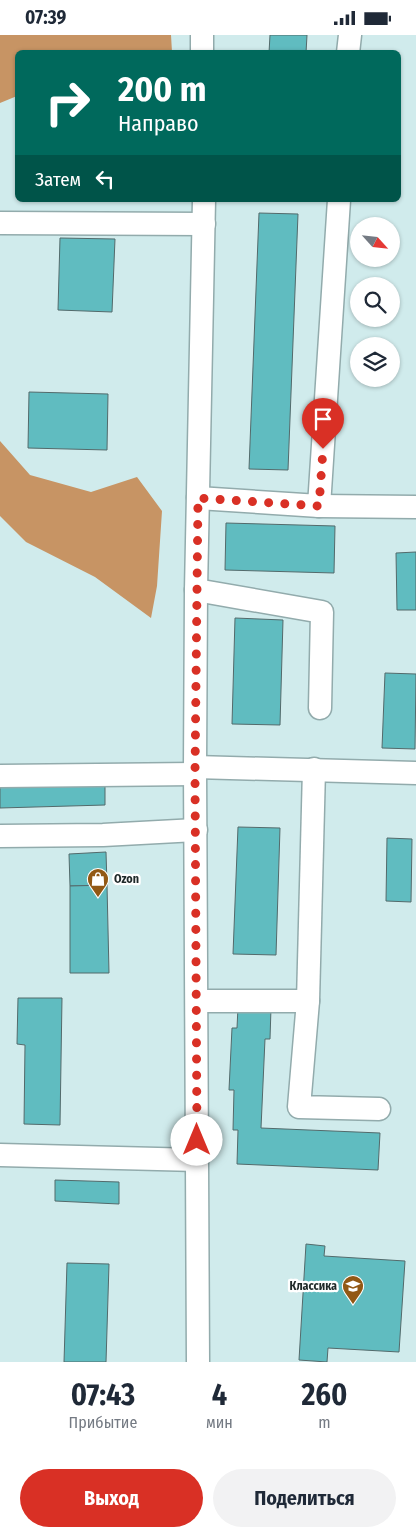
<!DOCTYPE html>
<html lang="ru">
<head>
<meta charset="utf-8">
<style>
  body { margin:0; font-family:"Fira Sans Condensed",sans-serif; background:#f2f2f3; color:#1f2937; height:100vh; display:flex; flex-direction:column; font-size:19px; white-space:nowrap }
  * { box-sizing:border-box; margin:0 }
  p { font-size:16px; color:#747a83 }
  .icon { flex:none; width:28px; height:28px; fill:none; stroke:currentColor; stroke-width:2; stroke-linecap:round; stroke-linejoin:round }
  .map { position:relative; height:1327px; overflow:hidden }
  .details { display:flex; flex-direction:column; background:#fff; flex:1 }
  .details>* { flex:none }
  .guide { position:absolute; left:15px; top:15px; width:386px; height:152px; border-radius:8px; box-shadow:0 1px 4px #0004; background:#00695c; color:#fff; overflow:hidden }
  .needle { width:32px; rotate:117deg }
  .fabs { position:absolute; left:350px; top:182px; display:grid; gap:10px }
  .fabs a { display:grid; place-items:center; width:50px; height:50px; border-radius:50%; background:#fff; box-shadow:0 1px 4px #0004; font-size:25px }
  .pin { position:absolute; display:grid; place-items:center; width:42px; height:42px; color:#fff; margin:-51px -21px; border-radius:50% 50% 50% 0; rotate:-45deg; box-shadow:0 0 5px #0007 }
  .pin .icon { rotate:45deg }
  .me { position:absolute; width:55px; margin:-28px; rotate:0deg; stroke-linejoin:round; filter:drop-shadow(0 0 4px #0008) }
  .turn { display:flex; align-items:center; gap:18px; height:105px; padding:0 20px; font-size:22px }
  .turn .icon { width:65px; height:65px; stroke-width:2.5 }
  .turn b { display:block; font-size:35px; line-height:42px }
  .then { display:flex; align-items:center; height:48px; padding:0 20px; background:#0003; gap:10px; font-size:19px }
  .eta { display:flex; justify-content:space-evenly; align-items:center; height:85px; text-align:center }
  .eta b { font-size:30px; font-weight:700; line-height:35px }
  .cta { display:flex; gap:10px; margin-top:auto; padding:10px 20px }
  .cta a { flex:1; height:58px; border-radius:30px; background:#d93025; color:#fff; font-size:20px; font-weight:700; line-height:58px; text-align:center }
  .cta a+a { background:#f2f2f3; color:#1f2937 }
  .status { display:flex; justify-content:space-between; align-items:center; height:35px; padding:0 25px; background:#fff; direction:ltr }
  .status svg { height:14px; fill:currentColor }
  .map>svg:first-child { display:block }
  .forest { fill:#c79464 }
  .building { fill:#60bcc0; stroke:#536a6b }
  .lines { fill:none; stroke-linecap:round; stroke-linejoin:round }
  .minor-casing { stroke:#92abac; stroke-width:25 }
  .minor { stroke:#fff; stroke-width:22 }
  .route { stroke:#d93025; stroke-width:9; stroke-dasharray:0 16.2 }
  .labels { text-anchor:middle; stroke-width:4.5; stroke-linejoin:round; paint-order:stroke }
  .poi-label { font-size:12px; font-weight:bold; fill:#1f2929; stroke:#fff; text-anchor:start }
</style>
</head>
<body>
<div class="status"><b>07:39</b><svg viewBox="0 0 49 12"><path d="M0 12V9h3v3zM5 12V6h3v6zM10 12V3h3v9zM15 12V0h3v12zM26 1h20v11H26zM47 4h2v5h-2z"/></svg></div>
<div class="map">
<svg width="416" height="1327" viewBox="0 0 416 1327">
  <rect width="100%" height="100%" fill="#d0ebec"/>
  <g class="forest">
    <path d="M0,0H171L172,17L18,18L17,61L0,68Z"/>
    <path d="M0,406L30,440L91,457L137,442L162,476L157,551L151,583L95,542L26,507L0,481Z"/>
  </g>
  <g class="building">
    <path d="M270,0H307L306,18H269Z"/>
    <path d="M259,178L298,179L288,435L249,434Z"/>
    <path d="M60,203L115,204L112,277L58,275Z"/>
    <path d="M29,357L108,359L107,415L28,413Z"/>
    <path d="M226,488L335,491L334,538L225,535Z"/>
    <path d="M416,517V575H397L396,518Z"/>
    <path d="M235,583L283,585L280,690L232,689Z"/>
    <path d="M385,638L416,639L415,714L382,713Z"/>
    <path d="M0,744L105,749V770L0,773Z"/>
    <path d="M238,792L280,793L276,920L233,919Z"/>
    <path d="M387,803L412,804L411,867L386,866Z"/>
    <path d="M106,817L107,850L70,851L69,819Z"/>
    <path d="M107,850L109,938H70V851Z"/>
    <path d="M18,963H62L60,1090L24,1089L25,1010L17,1009Z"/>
    <path d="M238,972L271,973L270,1004H265L261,1093L380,1098L378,1135L237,1129L238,1095H233L234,1055H229L232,993H237Z"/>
    <path d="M55,1145L119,1147V1169L55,1166Z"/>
    <path d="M306,1209L325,1211L324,1221L405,1226L399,1317L328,1313L327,1327L299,1325Z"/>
    <path d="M67,1228L109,1229L106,1327H64Z"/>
  </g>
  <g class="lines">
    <g class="minor-casing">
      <g id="minor">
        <path d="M202,0V18"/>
        <path d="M348,18L350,0"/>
        <path d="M0,188L204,189"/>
        <path d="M198,463L319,471L339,165"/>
        <path d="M319,471L416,472"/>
        <path d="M196,555L322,577L320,673"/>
        <path d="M195,732L416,738"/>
        <path d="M0,741L195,739"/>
        <path d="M0,801L103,800L196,795"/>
        <path d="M197,966H308L299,1072L379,1074"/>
        <path d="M308,966L314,734"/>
        <path d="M0,1120L197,1125"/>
        <path d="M198,1327L195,732L196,555L204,165"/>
      </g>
    </g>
    <use href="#minor" class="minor"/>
  </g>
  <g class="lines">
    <path class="route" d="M197,1105L195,739L198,463L319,471L323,414"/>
  </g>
  <defs>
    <g id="shop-pin" transform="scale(1.125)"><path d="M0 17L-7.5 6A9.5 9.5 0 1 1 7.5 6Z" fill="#925814" stroke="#fff"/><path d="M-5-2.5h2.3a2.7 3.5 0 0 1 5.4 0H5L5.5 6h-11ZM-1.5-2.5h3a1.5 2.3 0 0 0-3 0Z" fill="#fff"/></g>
    <g id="school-pin" transform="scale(1.125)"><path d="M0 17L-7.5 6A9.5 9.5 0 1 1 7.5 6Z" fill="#925814" stroke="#fff"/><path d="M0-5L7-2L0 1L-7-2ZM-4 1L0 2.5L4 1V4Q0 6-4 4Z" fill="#fff"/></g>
  </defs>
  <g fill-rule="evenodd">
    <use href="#shop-pin" x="98" y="844"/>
    <use href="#school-pin" x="353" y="1251"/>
  </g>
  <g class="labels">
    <g class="poi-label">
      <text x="114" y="848">Ozon</text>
      <text x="337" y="1255" text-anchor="end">Классика</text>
    </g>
  </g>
</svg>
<div class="fabs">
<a><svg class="needle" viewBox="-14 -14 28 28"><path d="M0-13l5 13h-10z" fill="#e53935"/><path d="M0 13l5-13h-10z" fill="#747a83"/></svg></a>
<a><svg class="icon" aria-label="search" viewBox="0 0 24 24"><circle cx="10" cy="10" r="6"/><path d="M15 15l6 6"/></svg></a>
<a><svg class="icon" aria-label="layers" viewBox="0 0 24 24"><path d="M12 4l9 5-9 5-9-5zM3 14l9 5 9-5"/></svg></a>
</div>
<div class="pin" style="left:323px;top:414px;background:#d93025"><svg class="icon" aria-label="arrive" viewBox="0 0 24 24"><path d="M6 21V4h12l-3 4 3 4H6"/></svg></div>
<svg class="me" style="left:197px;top:1105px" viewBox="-20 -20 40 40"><circle r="19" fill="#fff"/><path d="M0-13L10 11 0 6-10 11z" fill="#d93025"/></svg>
<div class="guide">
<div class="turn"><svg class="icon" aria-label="right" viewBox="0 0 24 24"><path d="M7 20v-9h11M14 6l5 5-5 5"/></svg><div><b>200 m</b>Направо</div></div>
<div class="then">Затем<svg class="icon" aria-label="left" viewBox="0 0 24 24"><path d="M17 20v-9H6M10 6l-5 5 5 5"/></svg></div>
</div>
</div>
<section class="details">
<div class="eta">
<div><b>07:43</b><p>Прибытие</p></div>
<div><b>4</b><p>мин</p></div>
<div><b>260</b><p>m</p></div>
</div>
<div class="cta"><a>Выход</a><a>Поделиться</a></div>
</section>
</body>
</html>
